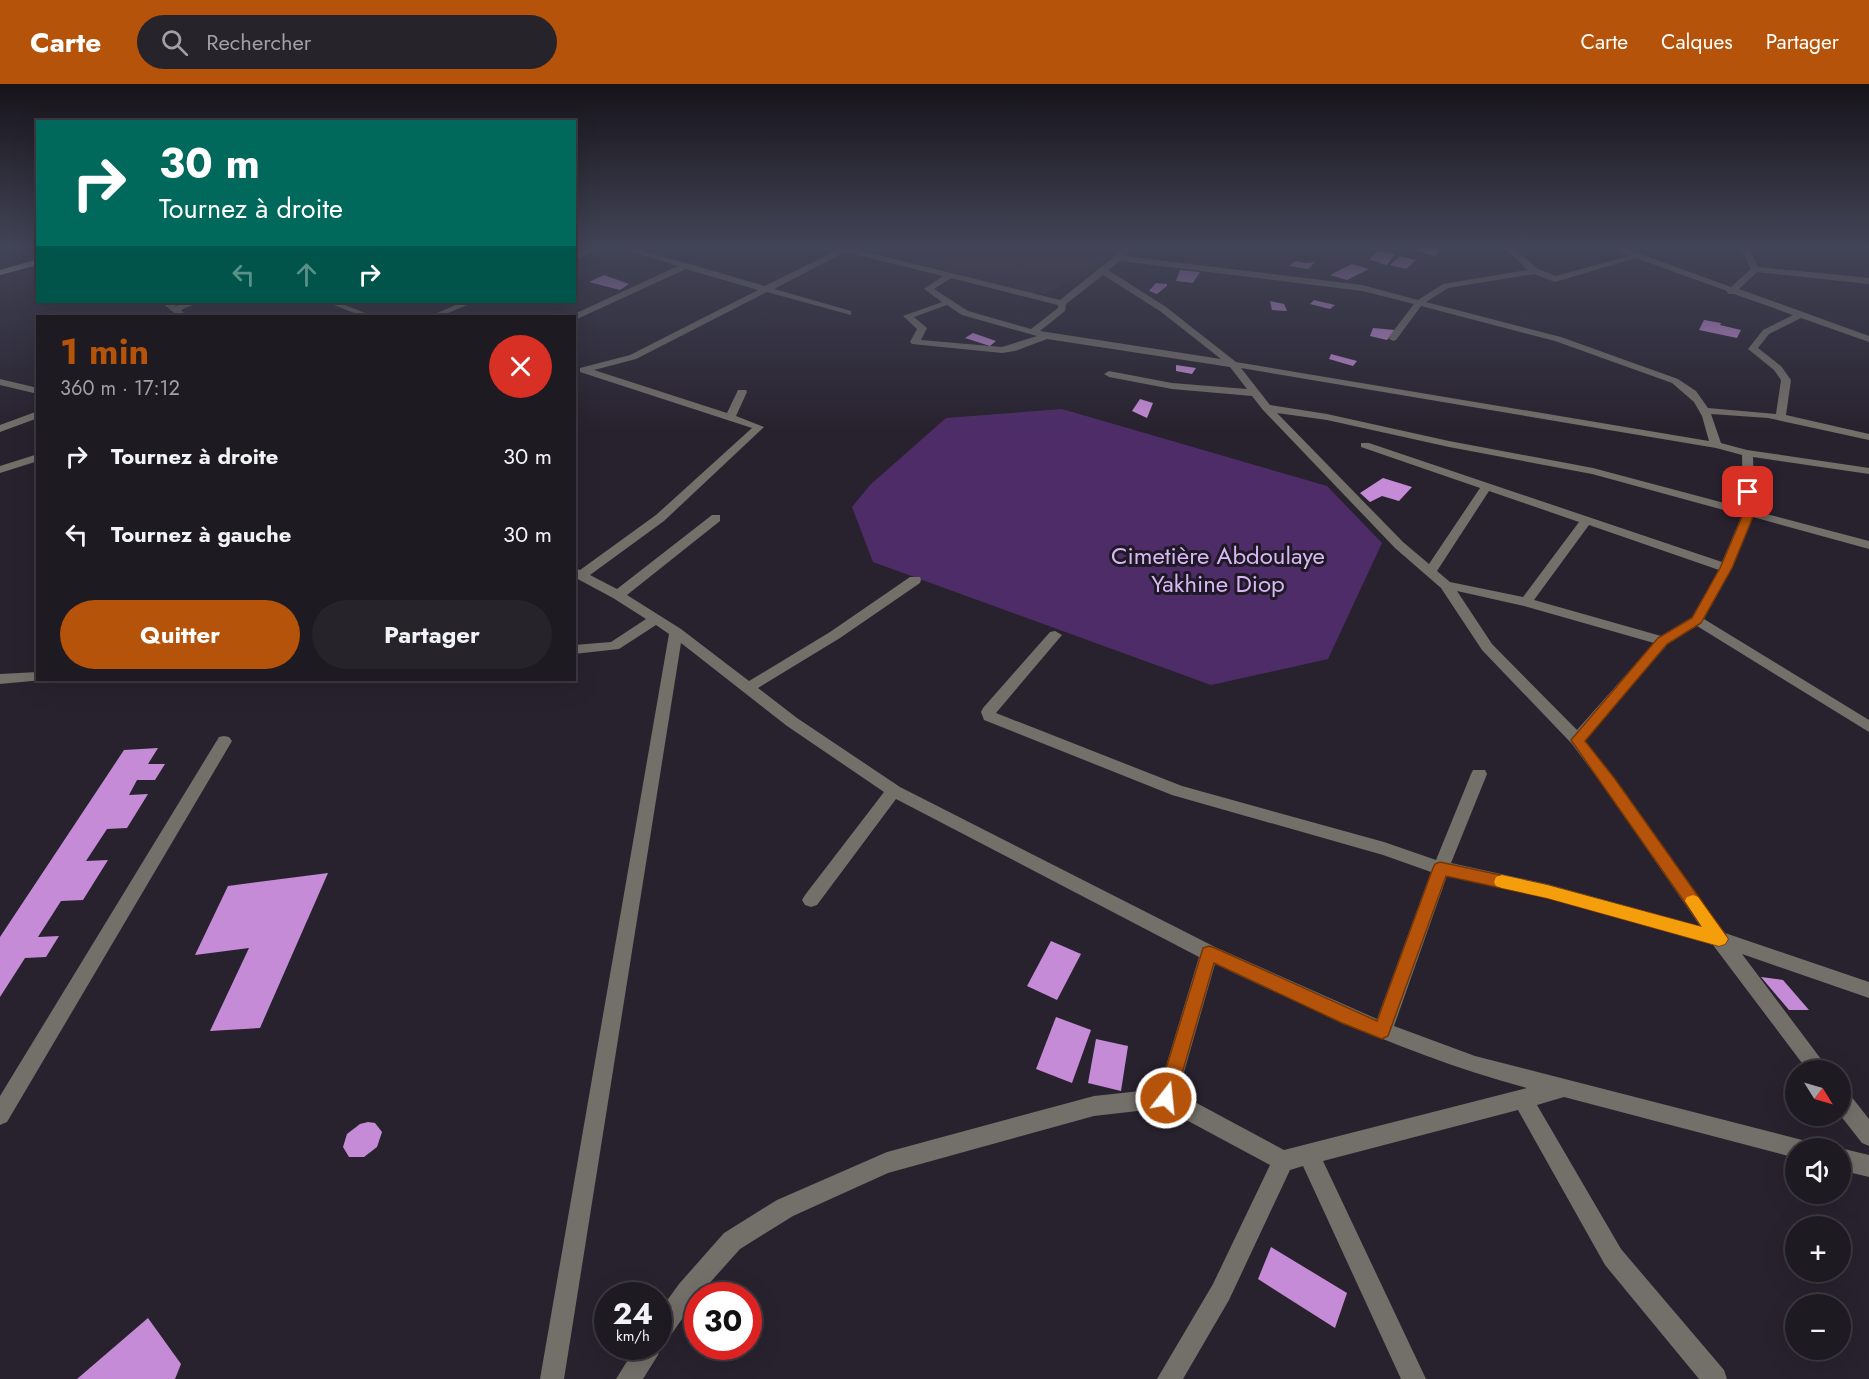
<!DOCTYPE html>
<html lang="fr">
<head>
<meta charset="utf-8">
<style>
  body { margin:0; font-family:Jost,sans-serif; background:#26232a; color:#f1f3f6; height:100vh; display:flex; flex-direction:column; font-size:22px; white-space:nowrap }
  * { box-sizing:border-box; margin:0 }
  p { font-size:20px; color:#a1a1a5 }
  .icon { flex:none; width:33px; height:33px; fill:none; stroke:currentColor; stroke-width:2; stroke-linecap:round; stroke-linejoin:round }
  .map { position:relative; flex:1; overflow:hidden }
  .panel { position:absolute; left:36px; top:231px; width:540px; height:366px; display:flex; flex-direction:column; background:#1e1a22; border-radius:0px; box-shadow:0 6px 24px #0002,0 0 0 2px #3c3840 }
  .panel>* { flex:none }
  .banner { position:absolute; left:36px; top:36px; width:540px; height:183px; border-radius:0px; box-shadow:0 6px 24px #0002,0 0 0 2px #3c3840; background:#00695c; color:#fff; overflow:hidden }
  .needle { width:39px; rotate:127deg }
  .fabs { position:absolute; left:1785px; top:976px; display:grid; gap:12px }
  .fabs a { display:grid; place-items:center; width:66px; height:66px; border-radius:50%; background:#1e1a22; box-shadow:0 6px 24px #0002,0 0 0 2px #3c3840; font-size:30px }
  .speed { position:absolute; left:594px; top:1198px; display:flex; gap:12px; font-size:30px; font-weight:700; text-align:center }
  .speed>* { display:grid; place-content:center; width:78px; height:78px; border-radius:50%; background:#1e1a22; box-shadow:0 6px 24px #0002,0 0 0 2px #3c3840; line-height:1 }
  .speed small { font-size:15px; font-weight:400 }
  .speed .limit { border:9px solid #d22; background:#fff; color:#111 }
  .pin { position:absolute; display:grid; place-items:center; width:51px; height:51px; color:#fff; margin:-26px; border-radius:12px; box-shadow:0 3px 9px #0006 }
  .me { position:absolute; width:66px; margin:-33px; rotate:16deg; stroke-linejoin:round; filter:drop-shadow(0 0 4px #0008) }
  .turn { display:flex; align-items:center; gap:21px; height:126px; padding:0 24px; font-size:27px }
  .turn .icon { width:78px; height:78px; stroke-width:2.5 }
  .turn b { display:block; font-size:42px; line-height:51px }
  .lanes { display:flex; align-items:center; height:57px; padding:0 24px; background:#0003; justify-content:center; gap:30px; direction:ltr }
  .lanes .off { opacity:.35 }
  .round { display:grid; place-items:center; flex:none; width:63px; height:63px; border-radius:32px; background:#26232a }
  .summary { display:flex; align-items:center; justify-content:space-between; height:102px; padding:0 24px }
  h1 { font-size:36px; font-weight:700; line-height:45px; color:#b45309 }
  .action { display:flex; gap:12px; margin-top:auto; padding:12px 24px }
  .action a { flex:1; height:69px; border-radius:36px; background:#b45309; color:#fff; font-size:24px; font-weight:700; line-height:69px; text-align:center }
  .action a+a { background:#26232a; color:#f1f3f6 }
  ul { padding:0; list-style:none }
  li { display:flex; align-items:center; gap:18px; height:78px; padding:0 24px }
  li div { flex:1 }
  li b { display:block; font-size:22px }
  li em { font-style:normal }
  header { display:flex; align-items:center; gap:36px; box-sizing:border-box; height:84px; padding:0 30px; background:#b45309; color:#fff }
  header strong { font-size:28px }
  nav { display:flex; gap:33px; margin-inline-start:auto; font-size:21px }
  .search { width:420px; height:54px; background:#26232a; display:flex; align-items:center; gap:15px; box-sizing:border-box; padding:0 21px; border-radius:33px; color:#a1a1a5; font-size:22px }
  .map>svg:first-child { display:block }
  .medical { fill:#372a38 }
  .green { fill:#4e2c68 }
  .building { fill:#c68bd7 }
  .lines { fill:none; stroke-linecap:round; stroke-linejoin:round }
  .minor { fill:#736f69; fill-rule:evenodd }
  .major { fill:#c2bbac; fill-rule:evenodd }
  .route { fill:#b45309; stroke:#753606; stroke-width:1.5 }
  .slow { fill:#f59e0b }
  .labels { text-anchor:middle; stroke-width:6; stroke-linejoin:round; paint-order:stroke }
  .park-label { font-size:24px; fill:#d8b7f5; stroke:#1f1825 }
</style>
</head>
<body>
<header>
<strong>Carte</strong>
<div class="search"><svg class="icon" aria-label="search" viewBox="0 0 24 24"><circle cx="10" cy="10" r="6"/><path d="M15 15l6 6"/></svg>Rechercher</div>
<nav><a>Carte</a><a>Calques</a><a>Partager</a></nav>
</header>
<div class="map">
<svg width="1869" height="1295" viewBox="0 0 1869 1295">
  <rect width="100%" height="100%" fill="#28222e"/>
  <path class="medical" d="M857,164H1121L1090,188L1045,210L1031,209Z"/>
  <path class="green" d="M1062,325L1327,402L1382,459L1328,575L1211,601L873,478L852,423L870,401L946,334Z"/>
  <g class="building">
    <path d="M1408,164H1430L1440,167L1435,172Z"/>
    <path d="M1377,167L1395,170L1387,181L1379,179L1380,178L1369,176Z"/>
    <path d="M1400,172L1416,176L1406,185L1390,181Z"/>
    <path d="M1295,177L1306,179L1315,178L1308,185L1289,182Z"/>
    <path d="M1352,180L1369,185L1347,196L1330,191Z"/>
    <path d="M1180,186L1200,188L1193,199L1176,197Z"/>
    <path d="M604,191L629,200L620,206L589,198Z"/>
    <path d="M1156,199L1167,200V202L1157,210L1149,207Z"/>
    <path d="M1314,216L1335,221L1330,225L1310,220Z"/>
    <path d="M1270,217L1284,220L1287,227L1272,226Z"/>
    <path d="M1704,236L1721,239L1720,241L1741,246L1737,254L1699,246Z"/>
    <path d="M1373,244L1395,246L1387,256L1370,252Z"/>
    <path d="M973,249L996,257L990,262L965,254Z"/>
    <path d="M1331,270L1357,277L1353,282L1329,275Z"/>
    <path d="M1176,281L1196,284L1192,290L1176,287Z"/>
    <path d="M1140,315L1153,319L1147,334L1132,327Z"/>
    <path d="M1383,394L1412,403L1399,417L1382,412L1370,418L1360,409Z"/>
    <path d="M158,664L148,680H165L155,696H137L129,711L148,710L127,744L107,745L86,777L108,776L83,816L61,817L38,853L59,852L46,873L25,874L0,913V853L124,666Z"/>
    <path d="M328,789L260,944L210,947L249,864L195,871L228,802Z"/>
    <path d="M1051,857L1081,870L1057,916L1027,902Z"/>
    <path d="M1761,893L1783,896L1809,926H1789Z"/>
    <path d="M1056,933L1091,946L1072,999L1036,985Z"/>
    <path d="M1096,955L1128,962L1121,1007L1088,999Z"/>
    <path d="M368,1038L375,1039L382,1048L377,1063L364,1073H349L343,1063L347,1050L360,1040Z"/>
    <path d="M1271,1163L1347,1209L1335,1244L1258,1195Z"/>
    <path d="M148,1234L181,1280L175,1295H77Z"/>
  </g>
  <g class="lines">
    <g class="minor">
      <path d="M589,164H601L574,176V171Z"/>
      <path d="M620,164H634L765,202L837,166L834,164H850L1060,216L1125,164H1135L1125,172L1362,201L1418,216L1443,200L1528,186L1504,164H1513L1538,185L1556,192L1629,172L1611,164H1624L1731,203L1751,185L1741,164H1749L1758,183L1869,194V200L1757,188L1739,205L1869,252V258L1801,234L1769,250L1758,264L1781,282L1791,296L1786,331L1869,350V356L1768,334L1711,330L1721,359L1747,366L1869,384V390L1753,373L1755,427L1869,457V465L1753,433L1732,484L1704,535L1869,636V648L1697,542L1668,560L1585,656L1725,849L1869,898V914L1742,870L1830,987H1808L1713,861L1547,814L1447,792L1394,942L1475,972L1810,1058L1814,1065H1796V1074L1564,1013L1537,1021L1621,1165L1724,1286L1727,1295H1699L1605,1181L1518,1026L1323,1077L1426,1295H1401L1303,1082L1290,1086L1229,1216L1183,1295H1157L1213,1200L1270,1081L1164,1024L1094,1032L888,1089L793,1132L740,1165L698,1212L666,1258L661,1261L658,1271L643,1295H616L636,1263H658V1229L679,1200L724,1149L777,1116L887,1068L1094,1012L1159,1005L1199,873L896,715L817,821L811,823L805,821L802,816L805,811L884,708L787,642L681,559L564,1295H540L669,550L656,541L619,565L574,570V561L611,558L646,535L613,514L574,493V484L580,486L656,431L752,344L580,288V284L630,271L758,206L686,185L577,235L570,232L678,182ZM845,168L943,192L924,205L942,218L903,232L917,245L910,258L912,260L1002,269L1015,267L1047,255L1230,283L1247,305L1172,299L1109,287L1104,290L1109,293L1172,305L1252,312L1263,326L1395,464L1441,504L1482,566L1572,660L1604,703L1700,842L1547,800L1451,779L1487,690L1485,686H1473L1471,690L1436,776L1384,758L1182,702L996,629L1062,551L1055,547L1050,548L983,624L981,628L984,636L1172,711L1383,771L1431,788L1377,935L1215,863L900,703L797,634L758,604L840,554L920,499L921,496L920,493H910L830,548L749,597L681,545L627,511L720,437V431H712L617,505L590,491L664,437L764,343L736,332L747,308L746,306H738L727,329L594,286L636,275L767,208L851,231V227L774,205ZM1636,174L1727,207L1728,210H1734L1793,231L1763,246L1748,265L1774,286L1781,296L1776,330L1708,324L1696,307L1678,295L1561,253L1426,218L1448,204L1534,190L1555,198ZM1120,177L1362,207L1414,220L1388,254L1393,257L1396,256L1421,222L1555,257L1672,299L1694,318L1702,332L1709,357L1236,278L1166,223L1108,186ZM1103,191L1160,227L1221,275L1040,247L1065,227L1066,220ZM951,194L1058,221V224L1031,245L968,227L934,205ZM947,221L962,231L1037,252L1002,263L921,256L927,244L914,233ZM1241,284L1716,364L1742,371L1743,424L1593,384L1449,357L1327,330L1270,321ZM1277,329L1327,336L1449,363L1592,390L1742,431L1722,478L1369,359H1361V363L1480,404L1429,480L1403,458ZM1489,407L1579,438L1523,513L1450,498L1437,487ZM1589,441L1719,486L1692,533L1661,552L1534,516ZM1457,507L1524,522L1654,559L1577,646L1492,560ZM1215,880C1317,928 1418,975 1527,1004L1284,1066L1178,1009Z"/>
      <path d="M161,218H170L176,222L188,218H199L181,226L187,232H178Z"/>
      <path d="M326,218H337L373,232H362Z"/>
      <path d="M463,218H474L441,232H430Z"/>
      <path d="M0,295L38,304V310L0,301Z"/>
      <path d="M38,327V334L0,348V341Z"/>
      <path d="M38,370V377L0,389V382Z"/>
      <path d="M38,588V596H43L0,600V590Z"/>
      <path d="M224,652L229,653L232,657L7,1038L0,1041V1012L219,653Z"/>
      <path d="M1840,1004L1847,1007L1869,1035V1062L1862,1059L1840,1031Z"/>
      <path d="M1840,1064L1869,1071V1093L1840,1086Z"/>
    </g>
    <path class="major" d="M35,176H38V181L0,191V186Z"/>
  </g>
  <linearGradient id="sky" x2="0" y2="1"><stop stop-color="#161319"/><stop offset="0.47" stop-color="#424457"/><stop offset="1" stop-color="#424457" stop-opacity="0"/></linearGradient>
  <rect width="1869" height="346" fill="url(#sky)"/>
  <path class="route" d="M1748,405L1754,408L1755,428L1732,484L1701,539L1667,560L1585,657L1615,695L1725,850L1728,855L1725,860L1719,862L1547,814L1446,792L1388,952L1382,955L1342,939L1214,879L1175,1014L1172,1020L1166,1023L1159,1020L1157,1014L1203,864L1209,862L1215,864L1377,937L1433,784L1435,780L1440,778L1547,801L1702,843L1571,656L1658,554L1692,534L1720,484L1744,428L1743,408Z"/>
  <path class="slow" d="M1502,791L1547,801L1702,843L1685,817L1687,813L1693,811L1698,813L1728,855L1725,860L1719,862L1547,814L1502,804L1496,802L1494,798L1496,793Z"/>
  <g class="labels">
    <g class="park-label">
      <text x="1218" y="480">Cimetière Abdoulaye<tspan x="1218" dy="28">Yakhine Diop</tspan></text>
    </g>
  </g>
</svg>
<div class="fabs">
<a><svg class="needle" viewBox="-14 -14 28 28"><path d="M0-13l5 13h-10z" fill="#e53935"/><path d="M0 13l5-13h-10z" fill="#a1a1a5"/></svg></a>
<a><svg class="icon" aria-label="sound" viewBox="0 0 24 24"><path d="M4 9h4l5-4v14l-5-4H4zM17 9q2 3 0 6"/></svg></a>
<a>+</a>
<a>−</a>
</div>
<div class="speed"><div>24<small>km/h</small></div><div class="limit">30</div></div>
<div class="pin" style="left:1748px;top:408px;background:#d93025"><svg class="icon" aria-label="arrive" viewBox="0 0 24 24"><path d="M6 21V4h12l-3 4 3 4H6"/></svg></div>
<svg class="me" style="left:1166px;top:1014px" viewBox="-20 -20 40 40"><circle r="17" fill="#b45309" stroke="#fff" stroke-width="3"/><path d="M0-11L8 9 0 5-8 9z" fill="#fff"/></svg>
<div class="banner">
<div class="turn"><svg class="icon" aria-label="right" viewBox="0 0 24 24"><path d="M7 20v-9h11M14 6l5 5-5 5"/></svg><div><b>30 m</b>Tournez à droite</div></div>
<div class="lanes"><svg class="icon off" aria-label="left" viewBox="0 0 24 24"><path d="M17 20v-9H6M10 6l-5 5 5 5"/></svg><svg class="icon off" aria-label="ahead" viewBox="0 0 24 24"><path d="M12 20V5M6 11l6-6 6 6"/></svg><svg class="icon" aria-label="right" viewBox="0 0 24 24"><path d="M7 20v-9h11M14 6l5 5-5 5"/></svg></div>
</div>
<section class="panel">
<div class="summary"><div><h1>1 min</h1><p>360 m · 17:12</p></div><a class="round" style="background:#d93025;color:#fff"><svg class="icon" aria-label="close" viewBox="0 0 24 24"><path d="M6 6l12 12M18 6L6 18"/></svg></a></div>
<ul>
<li><svg class="icon" aria-label="right" viewBox="0 0 24 24"><path d="M7 20v-9h11M14 6l5 5-5 5"/></svg><div><b>Tournez à droite</b></div><em>30 m</em></li>
<li><svg class="icon" aria-label="left" viewBox="0 0 24 24"><path d="M17 20v-9H6M10 6l-5 5 5 5"/></svg><div><b>Tournez à gauche</b></div><em>30 m</em></li>
</ul>
<div class="action"><a>Quitter</a><a>Partager</a></div>
</section>
</div>
</body>
</html>
